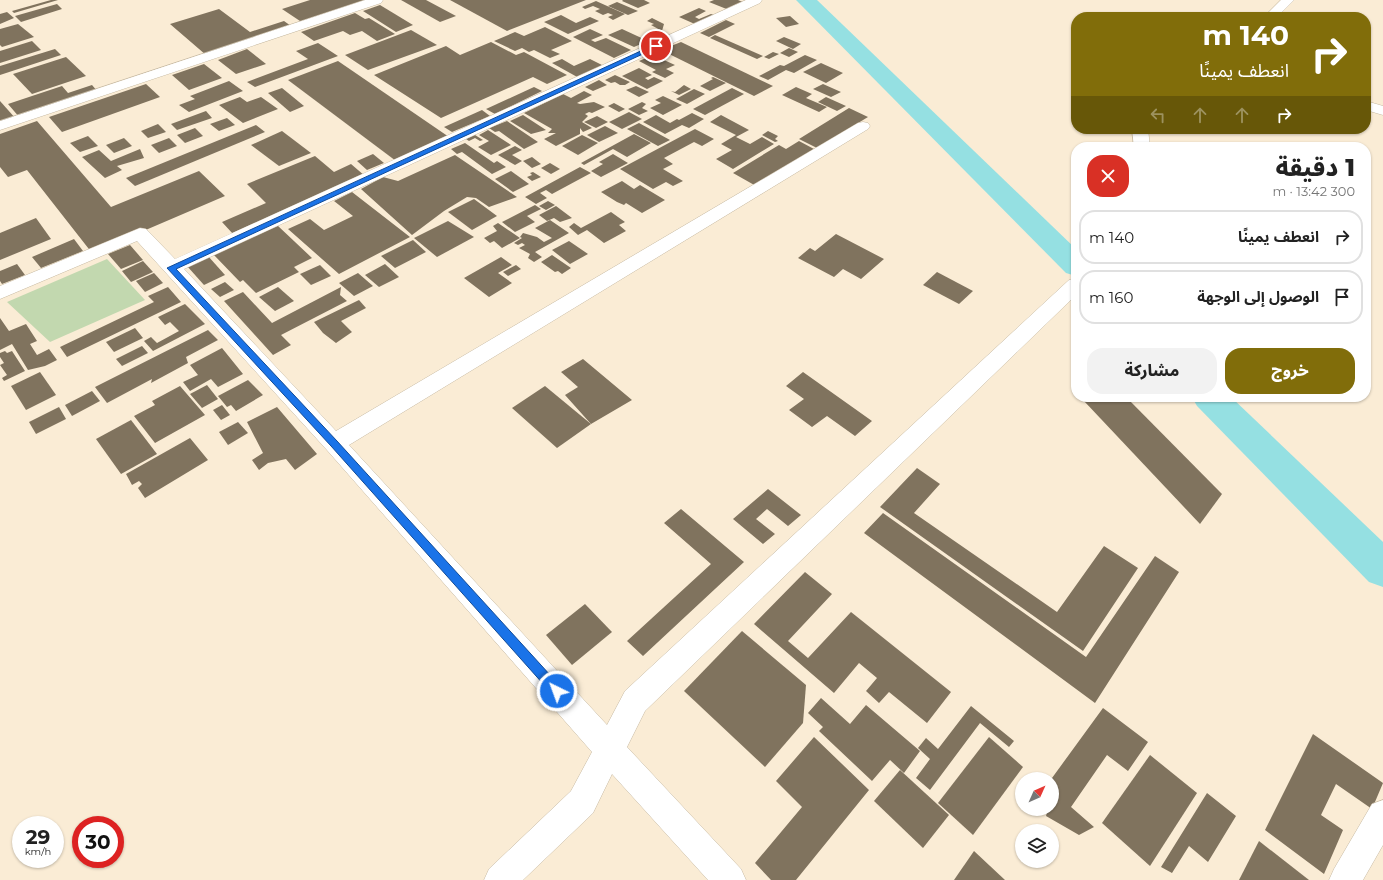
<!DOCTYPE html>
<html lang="ar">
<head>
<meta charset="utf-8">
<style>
  body { margin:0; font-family:Montserrat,"Noto Sans Arabic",sans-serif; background:#f2f2f2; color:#222; direction:rtl; height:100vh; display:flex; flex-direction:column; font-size:15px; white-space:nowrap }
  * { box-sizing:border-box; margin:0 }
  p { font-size:13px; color:#767676 }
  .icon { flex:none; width:22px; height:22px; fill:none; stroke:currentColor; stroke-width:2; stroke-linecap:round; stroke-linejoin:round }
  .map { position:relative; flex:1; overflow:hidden; direction:ltr }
  .drawer { position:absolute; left:1071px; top:142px; width:300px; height:260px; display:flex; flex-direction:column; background:#fff; border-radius:16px; box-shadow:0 1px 3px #0004; direction:rtl }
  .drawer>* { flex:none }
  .guide { position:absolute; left:1071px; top:12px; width:300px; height:122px; border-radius:16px; box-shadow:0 1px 3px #0004; direction:rtl; background:#816d0a; color:#fff; overflow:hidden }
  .needle { width:26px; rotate:45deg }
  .fabs { position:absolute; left:1015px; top:772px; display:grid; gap:8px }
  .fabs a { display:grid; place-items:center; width:44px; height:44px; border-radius:50%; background:#fff; box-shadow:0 1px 3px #0004; font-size:20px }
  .speed { position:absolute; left:12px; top:816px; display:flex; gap:8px; font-size:20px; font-weight:700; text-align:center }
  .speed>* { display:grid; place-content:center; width:52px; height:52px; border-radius:50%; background:#fff; box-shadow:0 1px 3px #0004; line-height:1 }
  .speed small { font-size:10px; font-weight:400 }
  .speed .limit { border:6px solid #d22; background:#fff; color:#111 }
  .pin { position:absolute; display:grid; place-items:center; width:34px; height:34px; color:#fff; margin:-17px; border:2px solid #fff; border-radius:50%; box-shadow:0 1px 4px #0007 }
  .me { position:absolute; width:44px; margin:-22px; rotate:318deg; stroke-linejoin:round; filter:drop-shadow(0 0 3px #0008) }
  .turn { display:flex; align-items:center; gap:14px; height:84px; padding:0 16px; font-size:18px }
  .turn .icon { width:52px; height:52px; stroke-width:2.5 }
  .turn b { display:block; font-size:28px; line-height:34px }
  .lanes { display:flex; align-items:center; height:38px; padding:0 16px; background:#0003; justify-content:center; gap:20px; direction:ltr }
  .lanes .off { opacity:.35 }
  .round { display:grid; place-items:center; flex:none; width:42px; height:42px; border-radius:16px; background:#f2f2f2 }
  .headline { display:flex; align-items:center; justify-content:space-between; height:68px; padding:0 16px }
  h1 { font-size:24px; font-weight:800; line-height:30px }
  .action { display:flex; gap:8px; margin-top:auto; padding:8px 16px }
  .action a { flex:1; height:46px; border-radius:16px; background:#816d0a; color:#fff; font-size:16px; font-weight:800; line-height:46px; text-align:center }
  .action a+a { background:#f2f2f2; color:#222 }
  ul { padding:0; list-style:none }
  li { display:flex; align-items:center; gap:12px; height:54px; margin:0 8px 6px; padding:0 8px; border:2px solid #e0e0e0; border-radius:16px }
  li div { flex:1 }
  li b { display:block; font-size:15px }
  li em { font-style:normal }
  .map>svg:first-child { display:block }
  .green { fill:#c2d8af }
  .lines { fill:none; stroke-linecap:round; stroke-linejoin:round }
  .canal { fill:#95e0e2; fill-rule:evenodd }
  .building { fill:#80735e }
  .street-casing { stroke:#c6b9a2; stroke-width:1 }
  .street { fill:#fff; fill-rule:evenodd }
  .route { fill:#1a73e8; stroke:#114b97 }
</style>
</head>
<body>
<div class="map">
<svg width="1383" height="880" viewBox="0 0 1383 880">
  <rect width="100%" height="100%" fill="#faecd5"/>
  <path class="green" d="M107,259L145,300L50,342L7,302Z"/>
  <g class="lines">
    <g class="canal">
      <path d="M796,0H817L1076,249V276L1066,273Z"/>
      <path d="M1192,397H1231L1383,542V587L1369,582L1197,406Z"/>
    </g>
  </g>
  <g class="building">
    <path d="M51,0H58L14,13L12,11Z"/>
    <path d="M310,0H370L303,23L282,9Z"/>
    <path d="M401,0H426L456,16L440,22Z"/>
    <path d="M450,0H586L507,31Z"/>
    <path d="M623,0H644L650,3L638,8L622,1Z"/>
    <path d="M714,0H738L745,3L729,10L709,2Z"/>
    <path d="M596,1L625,14L613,20L608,17L613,15L608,13L603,15L595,11L600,9L593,6L585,9L582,7Z"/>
    <path d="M617,2L638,11L628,15L608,6Z"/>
    <path d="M57,4L62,9L21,22L15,16Z"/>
    <path d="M380,5L413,25L396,32L363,11Z"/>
    <path d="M699,8L706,11L695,17L699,19L711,14L722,18L697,25L679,17Z"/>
    <path d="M219,9L250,32L284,21L291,26L206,55L170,24Z"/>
    <path d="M7,12L14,18L0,24V14Z"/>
    <path d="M355,13L365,19L369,18L395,34L377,41L362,31L350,35L343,31L314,41L301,32Z"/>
    <path d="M561,15L576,23L590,17L599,21L568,34L544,22Z"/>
    <path d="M790,16L799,24L786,27L776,18Z"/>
    <path d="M652,18L664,24L662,31L651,25L654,24L647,21Z"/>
    <path d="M726,20L735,24L709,37L700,33Z"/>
    <path d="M18,24L34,37L2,47L0,45V29Z"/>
    <path d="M545,27L572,41L551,50L560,54L550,58L534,50L529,52L522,48L515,51L494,41L515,32L524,36Z"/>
    <path d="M590,29L603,35L591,40L595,42L606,38L631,50L614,58L573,37Z"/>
    <path d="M622,29L648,41L634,47L608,35Z"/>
    <path d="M411,30L437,45L368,70L345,55Z"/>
    <path d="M715,35L763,56L757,59L710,38Z"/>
    <path d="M784,37L801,44L793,49L776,41Z"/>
    <path d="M32,41L41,50L0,63V51Z"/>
    <path d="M491,42L516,55L524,52L567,75L547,84L533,77L441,118L374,75L446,46L460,55Z"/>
    <path d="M681,42L773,86L754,96L661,50Z"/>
    <path d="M318,43L338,56L255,87L247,82L308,59L296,51Z"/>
    <path d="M789,48L798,52L789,57L780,53Z"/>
    <path d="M55,49L61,55L0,75V66Z"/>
    <path d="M247,49L266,64L236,74L218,60Z"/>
    <path d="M773,52L779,54L769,59L764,57Z"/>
    <path d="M653,55L675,65L666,69L674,73L665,78L652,72L656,70L639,61Z"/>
    <path d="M805,55L817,60L794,73L786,70L768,80L759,76L780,65L784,66Z"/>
    <path d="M66,57L86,76L32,94L13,74Z"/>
    <path d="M562,59L574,66L590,59L604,66L579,78L552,63Z"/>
    <path d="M338,61L449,137L396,161L288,80Z"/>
    <path d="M821,63L843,73L826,83L803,72Z"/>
    <path d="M204,64L222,78L189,90L172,75Z"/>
    <path d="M639,68L652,75L645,78L648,80L654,77L663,81L647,89L622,76Z"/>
    <path d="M615,75L630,82L625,85H620L615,82L611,83L605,80Z"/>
    <path d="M713,77L726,83L710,91L700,86L713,79L711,78Z"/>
    <path d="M599,80L607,85L593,91L585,87Z"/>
    <path d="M229,81L243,91L189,112L179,105L195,99L190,96Z"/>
    <path d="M146,84L160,97L62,132L49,117Z"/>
    <path d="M823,84L841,92L831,97L813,89Z"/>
    <path d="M92,85L98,92L20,118L8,104L62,86L68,93Z"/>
    <path d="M684,85L691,89L679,95L671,91L675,92Z"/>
    <path d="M636,86L649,92L639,97L626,90Z"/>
    <path d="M534,87L542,91L495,114L486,109Z"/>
    <path d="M796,87L812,94L806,98L827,107L819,112L782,95Z"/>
    <path d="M282,88L304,106L290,112L268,93Z"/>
    <path d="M732,88L744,94L705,115L693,109Z"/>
    <path d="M694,89L705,94L687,104L676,99Z"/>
    <path d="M584,91L592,95L577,103L580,104L594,102L605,107L592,113L589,112L585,114L588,116L582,122L592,128L583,132L580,128V134L556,146L544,139L556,133H548L552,129L524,113L563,94L571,98Z"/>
    <path d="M663,96L682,105L663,115L650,108L661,103L655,100Z"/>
    <path d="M240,97L247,102L261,97L278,109L243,123L219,105Z"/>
    <path d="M826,97L846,106L837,111L818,102Z"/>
    <path d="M0,101L16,119L0,124Z"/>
    <path d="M642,102L646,104L642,108L648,111L639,115L628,109Z"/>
    <path d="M614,103L625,109L619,112L608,106Z"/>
    <path d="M849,108L868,117L817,148L799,139Z"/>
    <path d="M482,110L490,116L452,132L444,127Z"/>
    <path d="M206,111L212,118L177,130L171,124Z"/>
    <path d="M629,112L642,119L622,129L609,122Z"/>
    <path d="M692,113L704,119L689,128L682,125L665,134L643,122L656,115L670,123L677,119L679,120Z"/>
    <path d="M523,115L546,130L531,134L510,121Z"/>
    <path d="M721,115L749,130L736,137L750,144L762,137L774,144L733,169L716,159L732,150L721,144L736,135L710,122Z"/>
    <path d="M597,116L608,122L596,128L584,122Z"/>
    <path d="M227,118L235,125L219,131L210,124Z"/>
    <path d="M37,121L111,207L199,171L225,196L92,253L27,170L8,177L0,167V134Z"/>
    <path d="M507,121L538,142L524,149L499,131L495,132L489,128Z"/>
    <path d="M639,123L670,140L658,146L627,129Z"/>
    <path d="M158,124L166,132L148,138L141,131Z"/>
    <path d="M256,125L265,132L135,186L126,178Z"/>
    <path d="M605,126L618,133L599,142L587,135Z"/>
    <path d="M195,128L203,136L185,143L177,135Z"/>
    <path d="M695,129L714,139L702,146L694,142L664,158L673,164L663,169L683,181L673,186L666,182L653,189L620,169Z"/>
    <path d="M488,130L511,145L491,155L478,147L489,141L479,135Z"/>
    <path d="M282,131L311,153L279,166L251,145Z"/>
    <path d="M768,131L778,136L775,139L778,141L775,142L762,135Z"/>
    <path d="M634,134L651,143L627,157L613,149L584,165L581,163Z"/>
    <path d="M475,135L483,140L480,141L475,138L469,141L466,139Z"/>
    <path d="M582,135L598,143L578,155L562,146Z"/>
    <path d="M88,136L98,146L80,152L70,143Z"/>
    <path d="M124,138L132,146L114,153L106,145Z"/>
    <path d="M169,138L177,146L159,153L151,145Z"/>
    <path d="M799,141L814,149L756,186L733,173L779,145L786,149Z"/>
    <path d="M465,143L494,163L497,161L506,167L492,174L462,152L457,154L451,149Z"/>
    <path d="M515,146L522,150L512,155L522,161L515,165L498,155Z"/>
    <path d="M140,149L144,158L117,166L122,170L105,178L82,157L99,150L111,161Z"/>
    <path d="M373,154L384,163L367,170L357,161Z"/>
    <path d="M613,154L628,163L601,177L591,171L603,164L599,162Z"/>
    <path d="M455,155L517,197L489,207L476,198L467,197L444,211L412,235L361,189L383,177L398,181Z"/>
    <path d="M315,156L334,172L351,164L365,176L233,234L222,222L266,203L247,184Z"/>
    <path d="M532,157L541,164L532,168L523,161Z"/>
    <path d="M550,163L560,169L551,174L541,168Z"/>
    <path d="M580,167L591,173L552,194L546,190L540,193L547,198L536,204L525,197Z"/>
    <path d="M511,171L529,184L513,192L495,179Z"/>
    <path d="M533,172L541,177L532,181L527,177L532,175L530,173Z"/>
    <path d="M622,181L634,189L640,185L665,200L642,213L626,203L624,205L617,202L601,192Z"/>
    <path d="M352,192L410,237L339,274L288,229L310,219L324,230L353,216L334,201Z"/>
    <path d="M474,199L497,216L472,230L448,212Z"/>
    <path d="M548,201L555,205L546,210L539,206Z"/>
    <path d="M535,205L541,209L527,216L535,222L515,232L502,222Z"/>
    <path d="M556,206L572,218L560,222L554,218L547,221L539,215Z"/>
    <path d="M611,212L625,222L619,225L626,231L604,243L587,230L578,235L569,227L574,223L581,228Z"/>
    <path d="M36,218L51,239L0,260V233Z"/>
    <path d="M550,220L569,233L535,252L542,257L534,262L528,258L530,254L519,248L525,245L522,243L518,245L514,243L522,238L520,237L523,233L537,237L544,242L552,238L535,228Z"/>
    <path d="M448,221L474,237L437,257L414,238Z"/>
    <path d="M498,223L520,238L502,248L494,241L490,243L484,238L497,231L493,226Z"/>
    <path d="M277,225L312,258L294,267L299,272L256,293L243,280L240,282L213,254Z"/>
    <path d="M836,234L884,259L861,279L843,269L834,277L798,258L810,248L815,251Z"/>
    <path d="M74,239L83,251L41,268L32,257Z"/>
    <path d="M413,240L426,252L395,268L381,256Z"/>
    <path d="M569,241L588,254L570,264L552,250Z"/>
    <path d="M130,245L143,260L121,269L108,254Z"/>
    <path d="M552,255L571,268L562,274L558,271L555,272L541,262Z"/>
    <path d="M208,256L225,275L204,285L187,266Z"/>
    <path d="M501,257L512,265L498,273L512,283L489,297L464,278Z"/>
    <path d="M143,261L153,272L131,282L122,271Z"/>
    <path d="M17,264L25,275L2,284L0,281V271Z"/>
    <path d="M385,264L399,277L379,287L365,275Z"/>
    <path d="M320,265L331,276L311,285L300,274Z"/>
    <path d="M516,265L521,269L508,276L503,272Z"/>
    <path d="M937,272L973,291L959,304L923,285Z"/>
    <path d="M154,273L163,283L145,292L136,281Z"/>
    <path d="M358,273L373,286L354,296L339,283Z"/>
    <path d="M225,282L234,290L220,297L211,289Z"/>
    <path d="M168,287L181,302L67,357L60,347L154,302L148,296Z"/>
    <path d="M278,287L294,301L275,311L259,297Z"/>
    <path d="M341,287L340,295L347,301L281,335L291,345L273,355L224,301L243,292L272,323Z"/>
    <path d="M359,300L366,308L341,321L352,332L336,343L323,333L314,322Z"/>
    <path d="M185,304L205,324L153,351L144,341L151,337L157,343L179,331L170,322L165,325L158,317Z"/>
    <path d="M0,318L9,331L26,324L37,341L30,344L37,355L49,349L57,360L45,366L28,370L12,344L0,350Z"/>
    <path d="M135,328L143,338L114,352L106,342Z"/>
    <path d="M208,330L218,340L186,357L188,363L151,383L152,379L107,403L95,387Z"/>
    <path d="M142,346L148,353L122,366L116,359Z"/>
    <path d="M222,348L243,374L218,387L211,379L190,391L183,382L198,375L190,365Z"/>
    <path d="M5,351L7,353L12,351L25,371L4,381L2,378L7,375L0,365L4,363L0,357V353Z"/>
    <path d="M583,359L632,400L591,424L565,395L578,387L561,372Z"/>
    <path d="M40,372L56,395L26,410L11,386Z"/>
    <path d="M803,372L872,421L855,436L827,416L812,427L789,410L804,399L786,386Z"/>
    <path d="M248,380L263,395L236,411L231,405L227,407L218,396Z"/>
    <path d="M207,385L218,399L202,408L190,394Z"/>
    <path d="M180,386L205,415L155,443L134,416L155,405L152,401Z"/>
    <path d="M545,386L591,424L557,448L512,408Z"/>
    <path d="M92,391L100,401L72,416L65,405Z"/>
    <path d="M1095,397H1126L1222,494L1200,524L1084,401Z"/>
    <path d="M222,405L230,415L221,420L213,410Z"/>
    <path d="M59,407L66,419L36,434L29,422Z"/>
    <path d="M277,407L317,454L295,470L286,459L268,463L259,470L252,460L263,453L247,422Z"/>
    <path d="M131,420L157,454L121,474L96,439Z"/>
    <path d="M238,422L248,433L228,445L219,432Z"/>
    <path d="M190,438L208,460L145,498L138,488L142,484L139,481L132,485L126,474Z"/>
    <path d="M917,468L940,484L914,513L1057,612L1104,546L1138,568L1083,651L880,507Z"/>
    <path d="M768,489L801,515L788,526L767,509L756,519L775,534L763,544L733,519Z"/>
    <path d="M681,509L744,562L643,656L627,641L711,564L664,523Z"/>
    <path d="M883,513L1086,657L1155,556L1179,572L1095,703L864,533Z"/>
    <path d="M805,572L832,594L788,641L808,658L851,612L951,692L927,723L889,692L879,703L866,691L877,678L859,663L834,693L754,624Z"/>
    <path d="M585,604L612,632L572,665L546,635Z"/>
    <path d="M742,631L806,685L803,723L765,767L684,691Z"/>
    <path d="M821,698L850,724L866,705L920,751L904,773L890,760L872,781L819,731L823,727L808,713Z"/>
    <path d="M971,706L1014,741L1009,747L980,723L930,790L916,778L930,759L918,748L926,738L938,749Z"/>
    <path d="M1103,708L1148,742L1128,771L1107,755L1071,807L1094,827L1079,835L1046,816L1048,809H1052V778Z"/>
    <path d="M1313,734L1383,783L1372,809L1336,784L1321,815L1343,830L1324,874L1265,830Z"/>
    <path d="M814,737L869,790L796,880H771L755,863L802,807L776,781Z"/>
    <path d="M989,737L1023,767L973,835L938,803Z"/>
    <path d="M1150,755L1197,793L1150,866L1102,823Z"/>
    <path d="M900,770L949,815L923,848L874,801Z"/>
    <path d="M1207,793L1236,816L1208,862L1189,846L1172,873L1161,867Z"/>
    <path d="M1259,841L1309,880H1239Z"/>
    <path d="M974,851L1005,880H954Z"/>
  </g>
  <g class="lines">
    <g class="street-casing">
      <g id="street">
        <path d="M365,0H383L381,3L0,130V121Z"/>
        <path d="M746,0H762L760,3L184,269L336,431L858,123L863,122L868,123L870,126L868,129L349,445L607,725L625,691L1069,280L1076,278V295L645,711L627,747L741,869L746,880H708L612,774L593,813L523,880H484L489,869L571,791L592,752L326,449L137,241L0,299V286L140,228L146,229L175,259Z"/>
        <path d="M1281,0H1294L1277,17H1264Z"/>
        <path d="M1366,101L1383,106V115L1366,110Z"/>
        <path d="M1132,129H1148L1150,147H1134Z"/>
        <path d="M1383,800V845L1363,880H1329L1334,869L1372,804Z"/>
      </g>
    </g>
    <use href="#street" class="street"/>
  </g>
  <path class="route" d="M656,44L659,46L658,47L176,269L337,441L561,687L563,691L561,695L557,697L553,695L331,446L167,268Z"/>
</svg>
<div class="fabs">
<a><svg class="needle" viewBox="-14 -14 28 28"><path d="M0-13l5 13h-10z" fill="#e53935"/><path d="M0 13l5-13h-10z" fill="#767676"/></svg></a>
<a><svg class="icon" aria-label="layers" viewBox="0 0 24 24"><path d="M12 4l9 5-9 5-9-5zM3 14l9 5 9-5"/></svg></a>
</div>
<div class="speed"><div>29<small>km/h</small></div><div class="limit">30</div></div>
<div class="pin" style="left:656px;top:46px;background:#d93025"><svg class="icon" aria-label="arrive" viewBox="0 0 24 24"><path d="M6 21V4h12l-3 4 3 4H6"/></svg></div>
<svg class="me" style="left:557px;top:691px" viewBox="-20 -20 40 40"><circle r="17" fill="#1a73e8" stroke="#fff" stroke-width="3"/><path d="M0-11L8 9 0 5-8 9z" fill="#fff"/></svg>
<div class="guide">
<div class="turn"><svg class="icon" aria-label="right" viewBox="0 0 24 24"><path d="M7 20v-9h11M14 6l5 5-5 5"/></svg><div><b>140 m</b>انعطف يمينًا</div></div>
<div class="lanes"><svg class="icon off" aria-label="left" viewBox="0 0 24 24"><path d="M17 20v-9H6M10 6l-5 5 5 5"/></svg><svg class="icon off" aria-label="ahead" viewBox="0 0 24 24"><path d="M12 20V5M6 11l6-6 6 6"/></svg><svg class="icon off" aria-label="ahead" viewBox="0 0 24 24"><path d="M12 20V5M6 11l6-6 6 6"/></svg><svg class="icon" aria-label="right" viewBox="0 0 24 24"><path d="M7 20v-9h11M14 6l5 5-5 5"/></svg></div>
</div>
<section class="drawer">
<div class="headline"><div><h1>1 دقيقة</h1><p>300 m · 13:42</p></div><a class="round" style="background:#d93025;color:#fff"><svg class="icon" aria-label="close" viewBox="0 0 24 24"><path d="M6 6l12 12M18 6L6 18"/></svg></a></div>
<ul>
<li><svg class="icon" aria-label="right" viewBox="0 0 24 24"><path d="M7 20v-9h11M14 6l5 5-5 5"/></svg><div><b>انعطف يمينًا</b></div><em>140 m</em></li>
<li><svg class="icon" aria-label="arrive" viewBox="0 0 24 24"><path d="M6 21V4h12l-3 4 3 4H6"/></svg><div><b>الوصول إلى الوجهة</b></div><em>160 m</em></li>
</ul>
<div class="action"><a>خروج</a><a>مشاركة</a></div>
</section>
</div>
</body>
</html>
